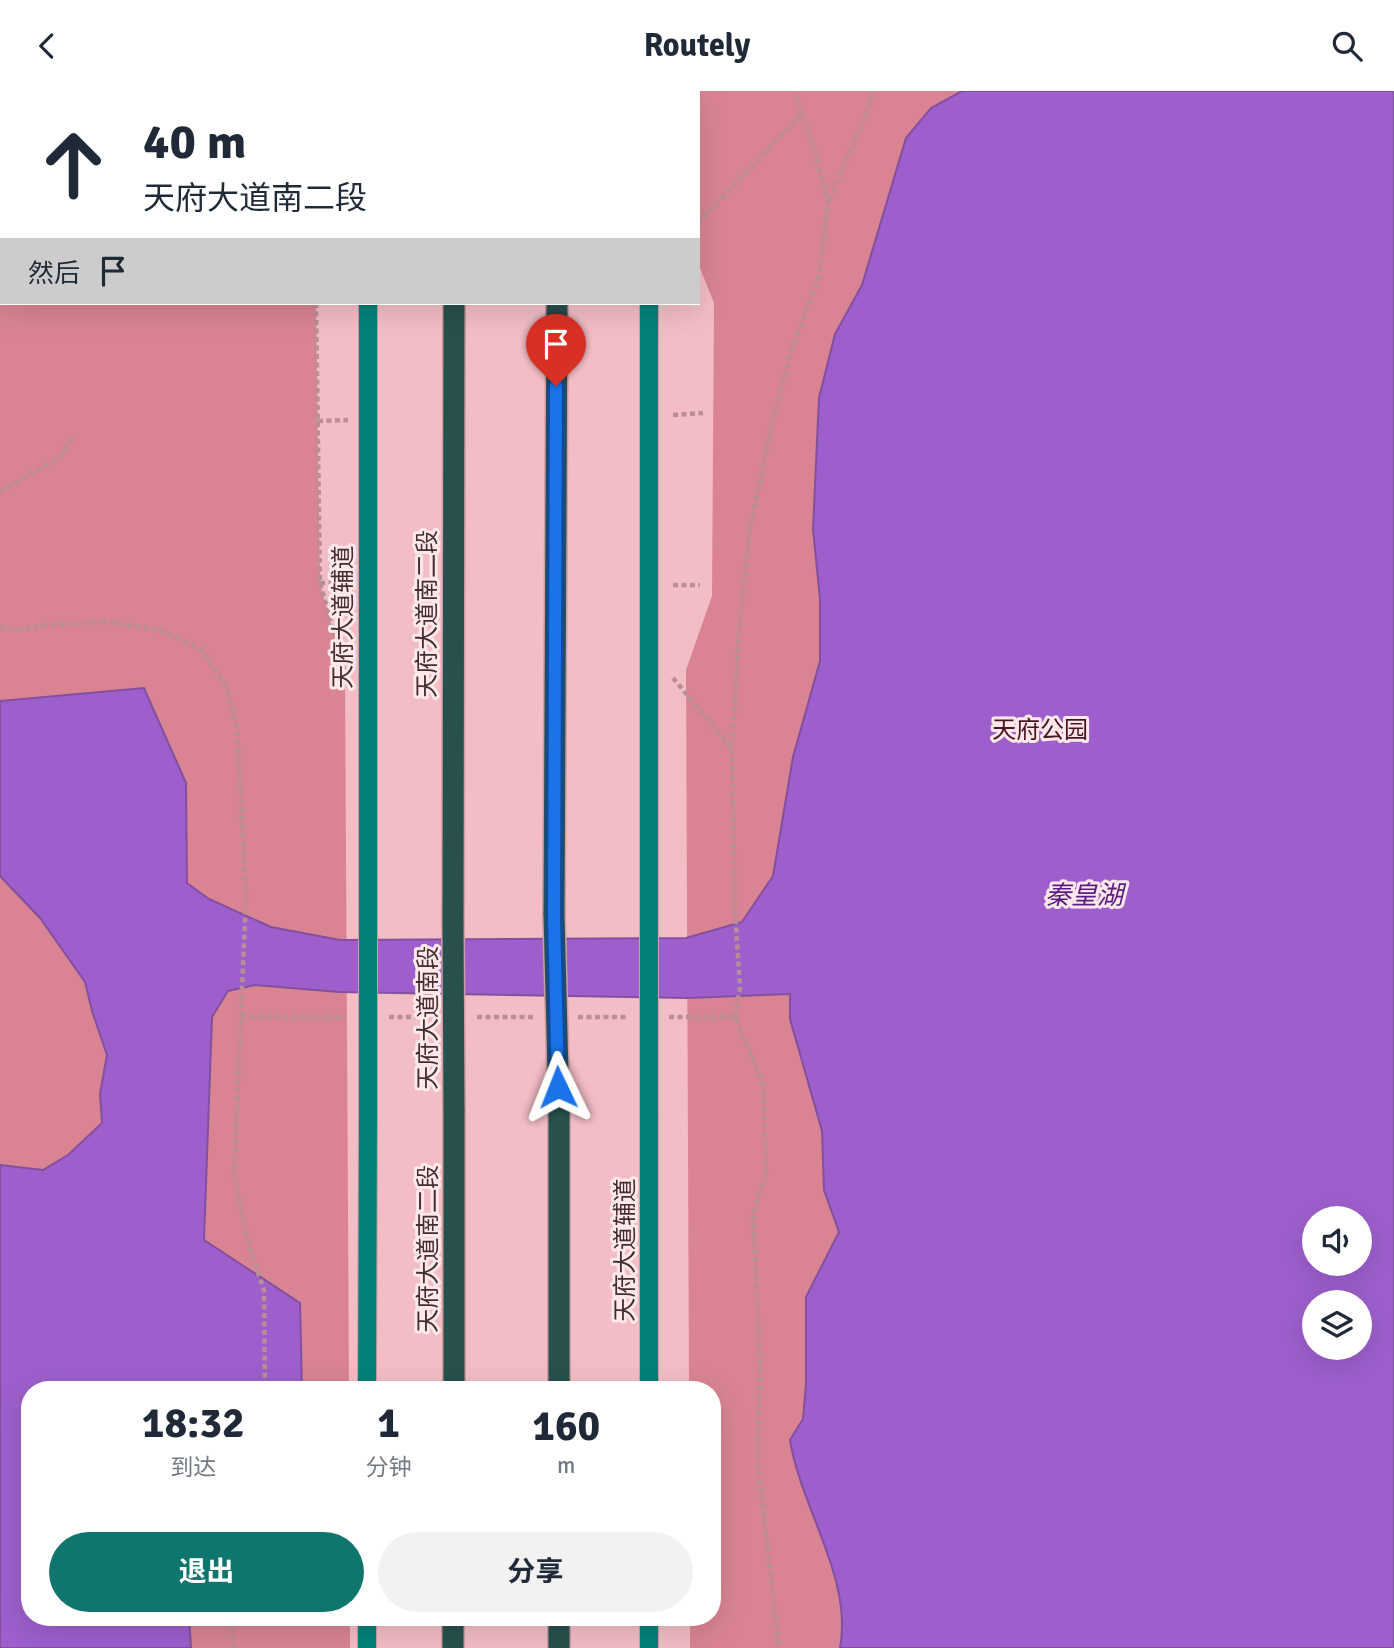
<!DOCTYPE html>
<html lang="zh">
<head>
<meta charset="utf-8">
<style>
  body { margin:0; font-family:Signika,"Noto Sans SC",sans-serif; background:#f2f2f3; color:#1f2937; height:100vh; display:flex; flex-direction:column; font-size:26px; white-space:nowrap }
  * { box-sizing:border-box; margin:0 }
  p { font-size:23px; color:#747a83 }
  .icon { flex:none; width:38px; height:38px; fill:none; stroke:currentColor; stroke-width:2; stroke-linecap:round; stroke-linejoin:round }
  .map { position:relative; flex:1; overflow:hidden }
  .sheet { position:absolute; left:21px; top:1290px; width:700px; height:245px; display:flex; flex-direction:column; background:#fff; border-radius:28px; box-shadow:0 7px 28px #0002 }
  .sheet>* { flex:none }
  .guide { position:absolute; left:0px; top:0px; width:700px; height:214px; box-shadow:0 7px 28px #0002; background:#fff; color:#1f2937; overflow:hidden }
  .tools { position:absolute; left:1302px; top:1115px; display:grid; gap:14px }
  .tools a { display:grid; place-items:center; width:70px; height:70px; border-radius:50%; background:#fff; box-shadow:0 7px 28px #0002; font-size:35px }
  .pin { position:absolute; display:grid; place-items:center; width:60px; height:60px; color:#fff; margin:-72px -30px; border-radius:50% 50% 50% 0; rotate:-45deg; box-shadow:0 0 7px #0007 }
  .pin .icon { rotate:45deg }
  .me { position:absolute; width:77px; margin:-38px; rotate:358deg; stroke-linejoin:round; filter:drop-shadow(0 0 5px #0008) }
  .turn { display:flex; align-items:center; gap:24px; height:147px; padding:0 28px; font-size:32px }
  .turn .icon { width:91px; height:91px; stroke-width:2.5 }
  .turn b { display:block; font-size:49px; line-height:60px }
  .then { display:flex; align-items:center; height:66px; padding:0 28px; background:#0003; gap:14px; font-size:26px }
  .eta { display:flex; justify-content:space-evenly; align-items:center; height:119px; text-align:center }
  .eta b { font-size:42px; font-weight:700; line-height:49px }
  .button { display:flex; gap:14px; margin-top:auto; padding:14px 28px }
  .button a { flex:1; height:80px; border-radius:42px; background:#0f766e; color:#fff; font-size:28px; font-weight:700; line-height:80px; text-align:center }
  .button a+a { background:#f2f2f3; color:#1f2937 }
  header { display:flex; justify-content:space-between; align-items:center; height:91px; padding:0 28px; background:#fff; font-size:32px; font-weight:700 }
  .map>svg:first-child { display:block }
  .green { fill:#da8493; fill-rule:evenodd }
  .water { fill:#9e5fcd; stroke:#82509e; stroke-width:2; fill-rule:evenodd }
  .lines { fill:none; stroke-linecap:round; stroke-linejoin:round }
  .secondary-casing { stroke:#cc9da4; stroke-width:20 }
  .highway-casing { stroke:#cc9da4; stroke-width:24 }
  .path { stroke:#b98e94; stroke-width:4.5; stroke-dasharray:5 3.5; stroke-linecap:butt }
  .secondary { stroke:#04817b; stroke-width:18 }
  .highway { stroke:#28504d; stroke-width:21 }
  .secondary-bridge-casing { stroke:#cc9da4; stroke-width:20; stroke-linecap:butt }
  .highway-bridge-casing { stroke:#cc9da4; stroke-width:24; stroke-linecap:butt }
  .secondary-bridge { stroke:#04817b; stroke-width:18 }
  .highway-bridge { stroke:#28504d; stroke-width:21 }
  .route-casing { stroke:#114b97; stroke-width:18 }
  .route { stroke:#1a73e8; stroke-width:12 }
  .labels { text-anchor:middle; stroke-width:6; stroke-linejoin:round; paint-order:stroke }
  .street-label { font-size:24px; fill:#422d30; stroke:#fee8ea }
  .park-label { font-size:24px; fill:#4a1522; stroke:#fee8ea }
  .water-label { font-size:26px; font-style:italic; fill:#5a1c80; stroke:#fee8ea }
</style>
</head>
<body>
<header><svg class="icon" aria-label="back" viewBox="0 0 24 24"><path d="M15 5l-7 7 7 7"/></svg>Routely<svg class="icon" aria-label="search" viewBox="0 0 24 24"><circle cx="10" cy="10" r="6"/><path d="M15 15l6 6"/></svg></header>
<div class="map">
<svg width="1394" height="1557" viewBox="0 0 1394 1557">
  <rect width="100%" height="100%" fill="#f3bdc5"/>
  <g class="green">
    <path d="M0,0H344L2,2V212H316L320,492L345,585L349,1298H30V1526H350V1557H0Z"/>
    <path d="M684,0H1394V1557H690V1526H712V1298H689L686,579L712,505L714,212L698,172V2ZM1314,1127H1360V1172H1314ZM1314,1211H1360V1256H1314Z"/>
  </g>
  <path class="water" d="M962,0H1394V1557H840C853,1487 801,1418 790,1349L803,1328L806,1292V1206L839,1141L824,1099L822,1040L790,928V903L688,907L339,901L255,894L228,900L212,926L204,1149L300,1212L302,1298H30V1526H189L191,1557H0V1074L43,1079L68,1064L102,1032L100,1003L107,964L92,920L85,891L40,827L0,785V610L144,597L186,692L187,792L209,808L271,836L340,849L686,847L742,831L773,785L793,666L820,570V508L813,438L819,307L835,243L862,194L906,47L931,17ZM1314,1127H1360V1172H1314ZM1314,1211H1360V1256H1314Z"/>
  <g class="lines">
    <g class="secondary-casing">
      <g id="secondary">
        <path d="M368,0V2"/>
        <path d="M649,0V2"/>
        <path d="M368,212V840"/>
        <path d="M649,212V837"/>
        <path d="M649,1019V1298"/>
        <path d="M367,1298L368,1020"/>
        <path d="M649,1526V1557"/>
        <path d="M367,1557V1526"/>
      </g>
    </g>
    <g class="highway-casing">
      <g id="highway">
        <path d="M454,2V0"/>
        <path d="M558,2V0"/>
        <path d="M554,824L557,212"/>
        <path d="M453,835L454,212"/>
        <path d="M559,1021V1298"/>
        <path d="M454,1298V1018"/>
        <path d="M559,1526V1557"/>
        <path d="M453,1557V1526"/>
      </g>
    </g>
    <g class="path">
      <path d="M122,2L123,0"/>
      <path d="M829,109L870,14L873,0"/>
      <path d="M698,132L801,23"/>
      <path d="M0,172L2,170"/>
      <path d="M316,212L320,492L344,579"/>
      <path d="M673,324L703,322"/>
      <path d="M318,330L348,329"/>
      <path d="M0,401L59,366L74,345"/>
      <path d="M320,492H347"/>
      <path d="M673,494H700"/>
      <path d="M0,536L14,539L46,534L111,531L160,539L202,559L226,596L237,637L246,805L234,1086L250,1158L264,1199L265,1298"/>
      <path d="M673,587L732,658"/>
      <path d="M241,926H346"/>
      <path d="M389,926H430"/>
      <path d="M477,926H535"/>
      <path d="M578,926H629"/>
      <path d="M669,926H735L763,993L766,1082L753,1123L760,1265L758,1373L779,1557"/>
      <path d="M735,926L740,896L735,821L732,658L739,540L750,438L771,336L793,254L819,187L828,111L816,64L794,0"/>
      <path d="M232,1526L233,1557"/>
    </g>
    <use href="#secondary" class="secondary"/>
    <use href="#highway" class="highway"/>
    <g class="secondary-bridge-casing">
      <g id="secondary-bridge">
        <path d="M649,837V1019"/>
        <path d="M368,840V1020"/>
      </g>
    </g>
    <g class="highway-bridge-casing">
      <g id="highway-bridge">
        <path d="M554,824L559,1021"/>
        <path d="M453,835L454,1018"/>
      </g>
    </g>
    <use href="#secondary-bridge" class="secondary-bridge"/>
    <use href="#highway-bridge" class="highway-bridge"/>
  </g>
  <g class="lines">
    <g class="route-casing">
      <path id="route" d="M556,295L554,824L558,996"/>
    </g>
    <use href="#route" class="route"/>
  </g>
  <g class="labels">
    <g class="street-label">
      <text transform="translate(427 523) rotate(-90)" y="8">天府大道南二段</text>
      <text transform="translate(343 526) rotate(-90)" y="8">天府大道辅道</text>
      <text transform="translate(428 927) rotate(-90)" y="8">天府大道南段</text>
      <text transform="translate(428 1158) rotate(-90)" y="8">天府大道南二段</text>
      <text transform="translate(625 1159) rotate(-90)" y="8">天府大道辅道</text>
    </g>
    <g class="park-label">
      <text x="1040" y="647">天府公园</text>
    </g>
    <g class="water-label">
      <text x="1084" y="813">秦皇湖</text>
    </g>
  </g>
</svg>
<div class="tools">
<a><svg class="icon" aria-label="sound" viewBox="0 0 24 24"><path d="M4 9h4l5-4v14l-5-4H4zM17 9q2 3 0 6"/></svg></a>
<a><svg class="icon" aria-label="layers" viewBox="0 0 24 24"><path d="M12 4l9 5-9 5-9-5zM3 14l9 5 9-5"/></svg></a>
</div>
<div class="pin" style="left:556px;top:295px;background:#d93025"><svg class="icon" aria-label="arrive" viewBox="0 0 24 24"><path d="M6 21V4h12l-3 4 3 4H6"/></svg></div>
<svg class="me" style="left:558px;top:996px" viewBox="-20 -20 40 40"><path d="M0-17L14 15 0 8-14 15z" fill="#1a73e8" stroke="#fff" stroke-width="4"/></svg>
<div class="guide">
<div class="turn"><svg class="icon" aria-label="ahead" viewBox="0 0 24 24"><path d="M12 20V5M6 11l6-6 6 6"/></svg><div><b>40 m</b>天府大道南二段</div></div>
<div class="then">然后<svg class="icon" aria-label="arrive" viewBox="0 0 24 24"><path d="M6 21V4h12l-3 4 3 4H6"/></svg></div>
</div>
<section class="sheet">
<div class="eta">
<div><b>18:32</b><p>到达</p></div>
<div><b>1</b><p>分钟</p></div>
<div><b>160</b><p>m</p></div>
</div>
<div class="button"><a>退出</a><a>分享</a></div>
</section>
</div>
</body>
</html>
